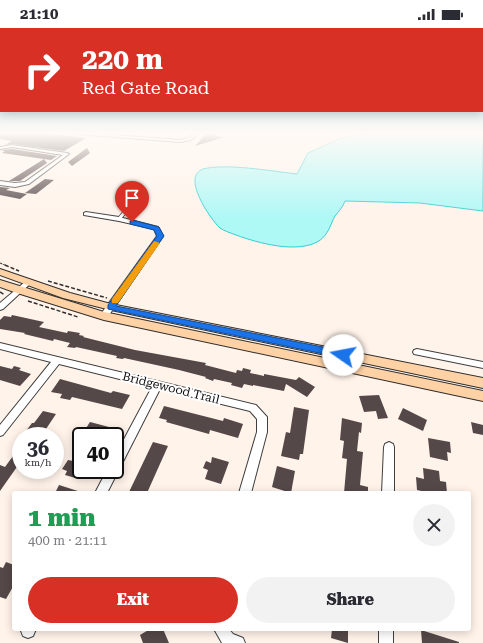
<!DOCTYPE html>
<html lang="en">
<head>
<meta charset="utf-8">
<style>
  body { margin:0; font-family:"Roboto Serif",serif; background:#f2f2f3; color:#2b2b33; height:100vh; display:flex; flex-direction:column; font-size:15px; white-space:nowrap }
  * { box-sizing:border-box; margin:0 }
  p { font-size:13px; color:#7c7c81 }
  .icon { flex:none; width:22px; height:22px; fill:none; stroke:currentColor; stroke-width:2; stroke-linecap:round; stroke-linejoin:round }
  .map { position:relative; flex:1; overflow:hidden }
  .sheet { position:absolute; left:12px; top:463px; width:459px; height:140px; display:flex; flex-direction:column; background:#fff; border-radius:4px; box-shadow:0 2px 10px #0003 }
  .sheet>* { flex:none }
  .hud { position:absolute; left:0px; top:0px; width:483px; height:84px; box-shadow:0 2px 10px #0003; background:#d93025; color:#fff; overflow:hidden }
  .speed { position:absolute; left:12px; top:399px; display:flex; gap:8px; font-size:20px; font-weight:700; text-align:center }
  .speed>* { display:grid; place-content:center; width:52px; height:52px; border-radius:50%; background:#fff; box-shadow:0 2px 10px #0003; line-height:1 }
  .speed small { font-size:10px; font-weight:400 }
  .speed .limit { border:2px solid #111; border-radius:6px; background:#fff; color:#111 }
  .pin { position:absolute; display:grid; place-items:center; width:34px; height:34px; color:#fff; margin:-41px -17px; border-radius:50% 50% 50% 0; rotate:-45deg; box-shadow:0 0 4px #0007 }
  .pin .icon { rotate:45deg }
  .me { position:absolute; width:44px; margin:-22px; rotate:282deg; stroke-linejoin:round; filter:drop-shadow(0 0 3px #0008) }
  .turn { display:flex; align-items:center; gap:14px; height:84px; padding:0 16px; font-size:18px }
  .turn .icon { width:52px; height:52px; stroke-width:2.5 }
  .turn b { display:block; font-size:28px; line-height:34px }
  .round { display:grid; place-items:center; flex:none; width:42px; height:42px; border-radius:21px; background:#f2f2f3 }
  .overview { display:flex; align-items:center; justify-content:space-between; height:68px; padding:0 16px }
  h1 { font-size:24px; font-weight:800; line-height:30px; color:#1e9e55 }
  .button { display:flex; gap:8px; margin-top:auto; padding:8px 16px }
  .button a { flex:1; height:46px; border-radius:24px; background:#d93025; color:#fff; font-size:16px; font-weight:800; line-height:46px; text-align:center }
  .button a+a { background:#f2f2f3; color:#2b2b33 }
  .status { display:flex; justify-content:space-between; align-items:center; height:28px; padding:0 20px; background:#fff; direction:ltr }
  .status svg { height:11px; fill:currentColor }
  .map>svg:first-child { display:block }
  .water { fill:#aef8f6; stroke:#32d0d1 }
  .building { fill:#554848 }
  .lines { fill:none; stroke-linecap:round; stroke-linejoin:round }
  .lane-casing { stroke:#3f3f3f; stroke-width:4.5 }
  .street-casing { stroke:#3f3f3f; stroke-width:2 }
  .secondary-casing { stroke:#2e2e2e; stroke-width:2 }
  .path-far1 { stroke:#2e2e2e; stroke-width:1; stroke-dasharray:2.5 1; stroke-linecap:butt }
  .path { stroke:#2e2e2e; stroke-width:1.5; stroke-dasharray:4 2; stroke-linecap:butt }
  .lane { stroke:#fff; stroke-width:3 }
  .street { fill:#fff; fill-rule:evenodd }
  .secondary { fill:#ffd2a5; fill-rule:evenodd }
  .route { fill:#1a73e8; stroke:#114b97 }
  .slow { fill:#f59e0b }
  .labels { text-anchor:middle; stroke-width:4; stroke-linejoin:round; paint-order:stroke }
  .street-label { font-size:12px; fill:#0c0c0c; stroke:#fff }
</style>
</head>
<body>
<div class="status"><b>21:10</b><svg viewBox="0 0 49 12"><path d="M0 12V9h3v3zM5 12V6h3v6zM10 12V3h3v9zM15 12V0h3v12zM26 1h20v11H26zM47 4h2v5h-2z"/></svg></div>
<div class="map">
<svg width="483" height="615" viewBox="0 0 483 615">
  <rect width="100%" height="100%" fill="#fff3ea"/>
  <path class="water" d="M372,105H483V183L420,175L345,173C343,179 339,183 335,188C330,197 329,206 319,213C297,226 258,215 236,207C231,205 224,203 220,200C210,191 181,148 203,141C226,135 271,143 297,146L308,125L339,111Z"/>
  <g class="building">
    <path d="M0,105H40L86,110L64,123L12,116L5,117L12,113L0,111Z"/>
    <path d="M207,105H218L215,108L225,109L195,118Z"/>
    <path d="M87,120L90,125L72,138L68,134Z"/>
    <path d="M12,121L57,128L51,132L2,125L5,123L0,122Z"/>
    <path d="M44,131L47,135L20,153H9Z"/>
    <path d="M45,151L54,152L36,166L25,165Z"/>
    <path d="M0,159L10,160L6,162L27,166L20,171L0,167Z"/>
    <path d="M12,287L44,294L39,299L67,305L68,303L80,305L79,307L84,308L83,309L135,322L206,335L205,337L236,345L237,342L242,343L243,340L251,342L250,345L264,348V346L296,352L299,349L315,359L307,369L286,356L284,363L253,357V358L244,356L242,360L231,357L232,355L214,351L213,353L205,350L206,349L179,342L124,330L123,331L116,330L117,328L76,319L75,320L67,319L70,315L54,311L53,313L24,306L25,305L0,301V292L4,288L11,289Z"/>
    <path d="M0,338L12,341L14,338L21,340L19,342L31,346L20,358L0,352Z"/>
    <path d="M60,351L111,365L113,363L130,367L122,381L72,369L70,372L60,370L62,366L51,364Z"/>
    <path d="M379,367L388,390L378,391L376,383L364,384L359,368Z"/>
    <path d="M164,378L223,393L224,390L243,396L238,410L210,402L209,406L166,394L167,392L159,390Z"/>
    <path d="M294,379L309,382L303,426H300L299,432L281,428L286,404L290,405Z"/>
    <path d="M403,380L427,392L423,403L398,391Z"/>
    <path d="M43,383L56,386L42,407L26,403L32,395H34Z"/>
    <path d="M342,390L362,395L361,405L359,404L357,423L363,424L360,457L368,459V465H344L347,431L342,430L344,413L340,412Z"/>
    <path d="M90,394L109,399L103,408H81Z"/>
    <path d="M471,394L483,397V407L473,405Z"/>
    <path d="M428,410L450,414L451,425L447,424L448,433L430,429Z"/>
    <path d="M153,414L168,418L147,465L129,464Z"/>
    <path d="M21,417V437L19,436L0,463V437L5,439Z"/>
    <path d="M81,420V442H85L79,451L65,447L67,443L62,441L68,432L73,433Z"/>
    <path d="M212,429L229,434L221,456L205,451L208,442L203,440L206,433L211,435Z"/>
    <path d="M277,438L295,443L291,465L272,459Z"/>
    <path d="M423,440L439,443L440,453L446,454L447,465H430L417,462L416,449L424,451Z"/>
    <path d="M59,457L81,464L80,465H55Z"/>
    <path d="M6,534L14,537V557L6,571L0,569V539L3,540Z"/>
    <path d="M150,601H163L169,615H143L140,607Z"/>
    <path d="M332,601H348V615L331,610Z"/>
    <path d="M421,602L459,614V615H422Z"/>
  </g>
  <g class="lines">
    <g class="lane-casing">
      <path id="lane" d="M119,191L135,172"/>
    </g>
    <g class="street-casing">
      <g id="street">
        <path d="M74,105H86L180,112L189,110L195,105H199L191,112L180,114L76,106Z"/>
        <path d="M12,117L67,125L69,126L29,156L15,159L0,157V153L15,155L25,154L63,127L12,119L0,121V119Z"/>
        <path d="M86,184L119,189L158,199L163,208L107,290H101L100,288L101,286L157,208L154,201L119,193L84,187V185Z"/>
        <path d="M26,253H28L31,255L3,281L0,282V275Z"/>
        <path d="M0,315L256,377L267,389V404L251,465H239L257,404V391L250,383L160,361L107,465H95L107,442H115V428L152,359L59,336L3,407L0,408V397L51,334L0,321Z"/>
        <path d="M417,321L483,334V340L414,326L413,324L414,322Z"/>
        <path d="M389,414L393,416L394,419V465H382L384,419L385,416Z"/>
        <path d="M22,601H36L33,608L28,610L23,608L21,603Z"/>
        <path d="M214,601H229L233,606L243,610L245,615H222Z"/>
        <rect x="379" y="601" width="14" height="14"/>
      </g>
    </g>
    <g class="secondary-casing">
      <g id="secondary">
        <path d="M0,241L70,265L111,276L483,350V360L111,282L63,270L0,247Z"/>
        <path d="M0,252L104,284L483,363V373L104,292L14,264L0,259Z"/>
      </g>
    </g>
    <path class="path-far1" d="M0,235L7,238"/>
    <g class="path">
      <path d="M5,237L19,243"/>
      <path d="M48,253L107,270"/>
      <path d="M0,264L5,267"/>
      <path d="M28,273L78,289"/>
    </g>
    <use href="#lane" class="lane"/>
    <use href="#street" class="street"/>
    <use href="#secondary" class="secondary"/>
  </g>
  <linearGradient id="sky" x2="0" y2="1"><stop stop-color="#91cfee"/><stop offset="0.55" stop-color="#fffaf6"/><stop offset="1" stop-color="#fffaf6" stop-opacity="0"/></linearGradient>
  <rect width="483" height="191" fill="url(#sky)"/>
  <path class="route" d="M132,192L159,199L164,208L116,278L343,323L348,327L347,329L343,330L108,281V277L157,208L154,202L130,196V193Z"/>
  <path class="slow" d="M154,213L160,215L118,275H112V271Z"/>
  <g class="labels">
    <g class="street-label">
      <text transform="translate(171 360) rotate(14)" y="4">Bridgewood Trail</text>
    </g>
  </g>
</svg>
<div class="speed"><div>36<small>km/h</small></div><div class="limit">40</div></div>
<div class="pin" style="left:132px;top:194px;background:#d93025"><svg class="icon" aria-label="arrive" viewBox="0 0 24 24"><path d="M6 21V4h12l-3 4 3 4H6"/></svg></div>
<svg class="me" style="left:343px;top:327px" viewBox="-20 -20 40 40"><circle r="19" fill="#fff"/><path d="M0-13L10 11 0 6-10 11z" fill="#1a73e8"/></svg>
<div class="hud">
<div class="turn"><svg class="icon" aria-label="right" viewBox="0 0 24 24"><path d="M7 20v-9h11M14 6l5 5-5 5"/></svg><div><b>220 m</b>Red Gate Road</div></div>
</div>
<section class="sheet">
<div class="overview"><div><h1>1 min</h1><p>400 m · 21:11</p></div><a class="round"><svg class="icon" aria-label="close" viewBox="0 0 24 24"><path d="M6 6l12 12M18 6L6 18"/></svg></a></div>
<div class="button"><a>Exit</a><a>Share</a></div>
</section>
</div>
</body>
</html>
